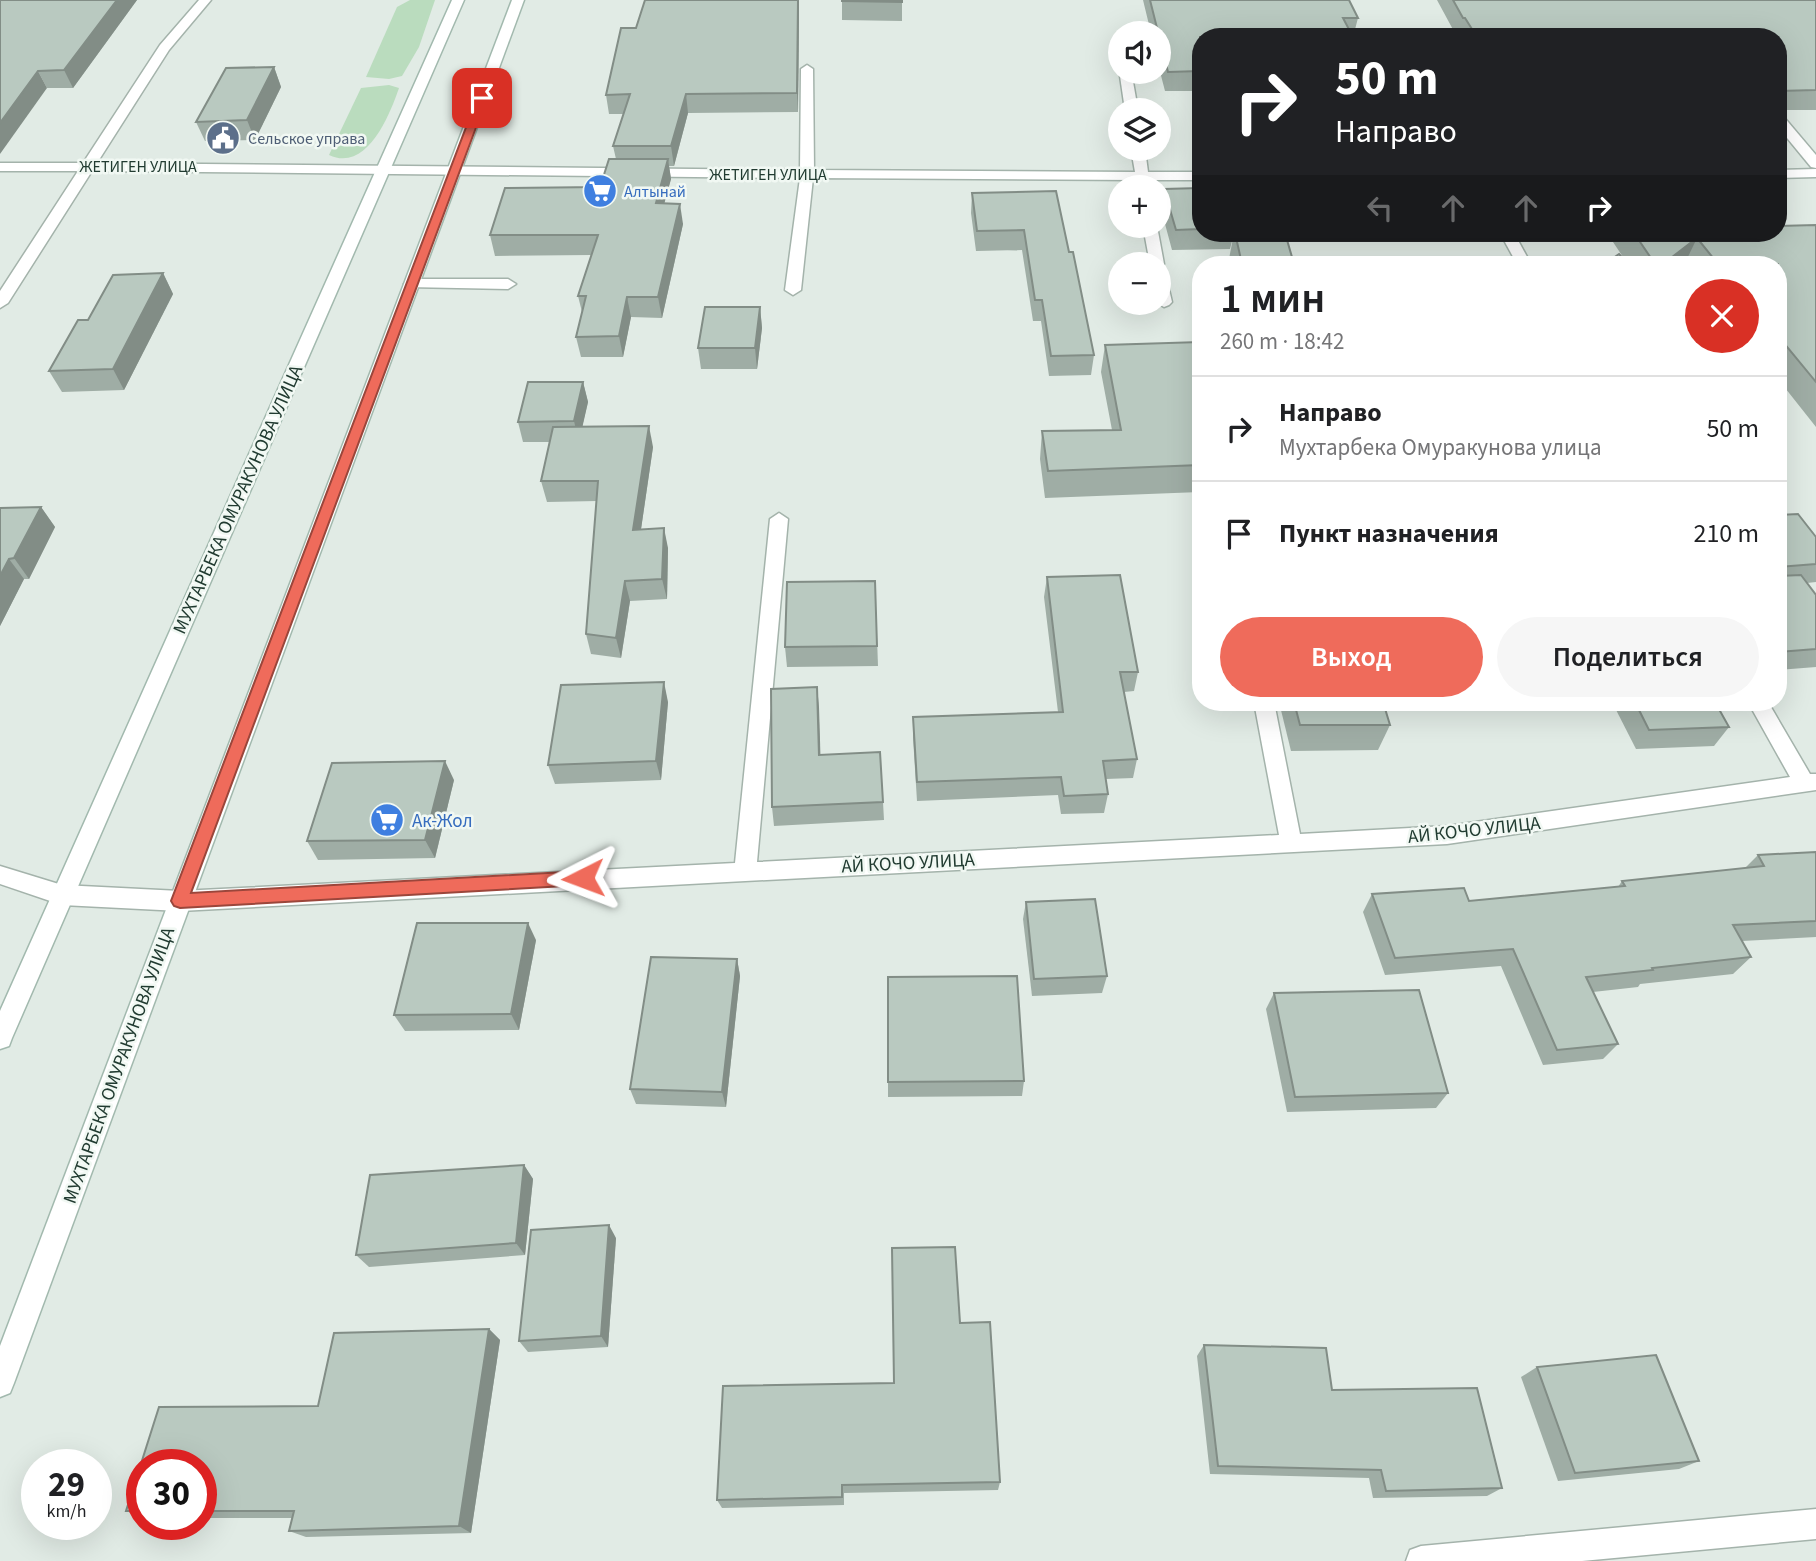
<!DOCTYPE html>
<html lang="ru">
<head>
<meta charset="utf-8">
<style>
  body { margin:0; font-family:"Source Sans 3",sans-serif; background:#f6f6f6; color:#202124; height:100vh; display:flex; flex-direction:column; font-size:26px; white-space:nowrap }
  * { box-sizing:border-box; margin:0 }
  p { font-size:23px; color:#757577 }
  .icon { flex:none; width:38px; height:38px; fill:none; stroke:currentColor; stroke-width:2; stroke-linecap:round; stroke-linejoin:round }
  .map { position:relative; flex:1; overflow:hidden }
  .panel { position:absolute; left:1192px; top:256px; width:595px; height:455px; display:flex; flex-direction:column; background:#fff; border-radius:28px; box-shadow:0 7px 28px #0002 }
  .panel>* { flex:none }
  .top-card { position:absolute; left:1192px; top:28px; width:595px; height:214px; border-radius:28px; box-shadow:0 7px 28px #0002; background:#202124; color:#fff; overflow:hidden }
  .controls { position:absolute; left:1108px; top:21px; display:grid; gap:14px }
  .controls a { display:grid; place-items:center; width:63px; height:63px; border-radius:50%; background:#fff; box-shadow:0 7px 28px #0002; font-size:35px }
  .speed { position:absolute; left:21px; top:1449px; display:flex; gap:14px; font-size:35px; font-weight:700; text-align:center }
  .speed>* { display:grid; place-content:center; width:91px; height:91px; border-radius:50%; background:#fff; box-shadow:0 7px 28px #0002; line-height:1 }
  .speed small { font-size:18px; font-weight:400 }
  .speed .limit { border:10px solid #d22; background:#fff; color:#111 }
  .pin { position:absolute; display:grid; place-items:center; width:60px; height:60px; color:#fff; margin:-30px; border-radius:14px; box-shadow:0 4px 10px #0006 }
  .me { position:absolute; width:77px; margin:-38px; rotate:267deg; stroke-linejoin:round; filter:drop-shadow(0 0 5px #0008) }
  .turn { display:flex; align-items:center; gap:24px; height:147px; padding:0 28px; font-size:32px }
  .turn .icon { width:91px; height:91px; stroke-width:2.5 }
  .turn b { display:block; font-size:49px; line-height:60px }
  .lanes { display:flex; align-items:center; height:66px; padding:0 28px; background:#0003; justify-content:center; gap:35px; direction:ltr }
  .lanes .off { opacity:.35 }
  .round { display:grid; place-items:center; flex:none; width:74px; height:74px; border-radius:37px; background:#f6f6f6 }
  .overview { display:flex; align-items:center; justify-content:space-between; height:119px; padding:0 28px }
  h1 { font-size:42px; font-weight:600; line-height:52px }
  .primary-button { display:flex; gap:14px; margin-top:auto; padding:14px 28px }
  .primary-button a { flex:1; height:80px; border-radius:42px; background:#ef6b5b; color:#fff; font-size:28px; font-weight:600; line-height:80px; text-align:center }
  .primary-button a+a { background:#f6f6f6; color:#202124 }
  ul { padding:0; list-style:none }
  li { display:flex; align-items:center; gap:21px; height:105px; padding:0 28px; border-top:2px solid #e0e0e0 }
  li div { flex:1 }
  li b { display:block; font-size:26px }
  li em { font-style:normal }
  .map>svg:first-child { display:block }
  .green { fill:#badcbe }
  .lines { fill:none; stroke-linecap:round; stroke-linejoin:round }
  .lane-casing { stroke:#a4b3ab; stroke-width:3 }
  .street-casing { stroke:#a4b3ab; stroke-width:3 }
  .secondary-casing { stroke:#a2b9ae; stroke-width:3 }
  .lane { fill:#fff; fill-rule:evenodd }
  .street { fill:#fff; fill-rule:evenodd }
  .secondary { fill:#fff; fill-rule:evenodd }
  .wall { fill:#9fada5 }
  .shaded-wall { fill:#828d86 }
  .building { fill:#b9c9c0; stroke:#828d86; stroke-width:2 }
  .route { fill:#ef6b5b; stroke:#9b463b; stroke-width:2 }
  .labels { text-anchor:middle; stroke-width:5; stroke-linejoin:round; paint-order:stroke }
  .far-service-label { font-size:16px; fill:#4e5e75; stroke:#f1f8f3; text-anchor:start }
  .far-street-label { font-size:16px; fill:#213b31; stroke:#f1f8f3 }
  .far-shop-label { font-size:16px; fill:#366cbe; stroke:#f1f8f3; text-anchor:start }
  .street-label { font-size:19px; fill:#213b31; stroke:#f1f8f3 }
  .shop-label { font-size:19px; fill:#366cbe; stroke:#f1f8f3; text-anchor:start }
</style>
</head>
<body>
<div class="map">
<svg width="1816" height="1561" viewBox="0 0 1816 1561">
  <rect width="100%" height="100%" fill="#e1ebe5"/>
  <g class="green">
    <path d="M410,0H435L419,47L402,76L389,79L366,77L397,7Z"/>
    <path d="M389,85L399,88C390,114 367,173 329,155L361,88Z"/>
  </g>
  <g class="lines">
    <g class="lane-casing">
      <path id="lane" d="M412,279H508L516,284L508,289L407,287L404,284Z"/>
    </g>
    <g class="street-casing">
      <g id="street">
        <path d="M199,0H211L169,50L97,163L800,170L801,69L807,65L813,69L814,170L1135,172L1131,149H1145L1148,172H1200V180H1150L1151,187H1137L1136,180L813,178L801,290L793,295L785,290L800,178L92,171L8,303L0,308V291L78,171H0V163H83L160,45Z"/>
        <path d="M1126,72L1132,76L1138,110H1125L1120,76Z"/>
        <path d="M1778,115L1783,116L1816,155V168L1811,167L1778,127Z"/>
        <path d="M1816,169V177L1778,178V170Z"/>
        <path d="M1143,226H1157L1164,264L1159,268L1165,272L1172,302L1169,305L1164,307L1157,303L1158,264H1150Z"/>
        <path d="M1500,233H1514L1531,264H1517Z"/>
        <path d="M779,513L788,519L757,862L1279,835L1254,702H1274L1300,834L1447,826L1790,777L1748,702H1768L1810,774H1816V790L1447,844L180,911L62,905L0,884V866L62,885L180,891L735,863L770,519Z"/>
        <path d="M1816,1509V1539L1582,1561H1406L1410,1550L1421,1546Z"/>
      </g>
    </g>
    <g class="secondary-casing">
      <g id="secondary">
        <path d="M452,0H464L12,1038L9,1046L0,1049V1011Z"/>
        <path d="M512,0H524L14,1383L10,1393L0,1397V1346Z"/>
      </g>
    </g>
    <use href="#lane" class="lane"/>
    <use href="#street" class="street"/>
    <use href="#secondary" class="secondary"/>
  </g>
  <g class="wall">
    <path d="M0,0H137L73,88H47Z"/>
    <path d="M645,0H799L798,112L688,113L674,166H669L671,179L664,203L683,224L662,318L631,317L623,357H581L576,337L582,312L578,296L591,255L495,256L490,235L600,187L616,159L613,146L624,114H609L606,95L636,28Z"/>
    <path d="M842,0H902V21L842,20Z"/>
    <path d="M1143,0H1349L1358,18L1353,37H1200V91H1165L1158,64V33H1151Z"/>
    <path d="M1437,0H1816V110H1778V37H1457Z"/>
    <path d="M274,67L281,87L255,140L205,141L196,122Z"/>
    <path d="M1778,114L1784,121L1778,132Z"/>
    <path d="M1200,188V233H1234L1230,249L1172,250L1161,209L1164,189Z"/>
    <path d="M972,193L1069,252L1094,355L1091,375L1049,376L1041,321H1033L1022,250L976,251L971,213Z"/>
    <path d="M1816,225V427L1778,379V264H1686L1685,263L1682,264H1605L1627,263L1607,233H1778Z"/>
    <path d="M1234,233L1294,264H1230L1229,259Z"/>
    <path d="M163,273L173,294L124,390L62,392L49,371L88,320Z"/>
    <path d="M760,307L762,328L757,369H701L698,348Z"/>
    <path d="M1200,342V492L1045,498L1040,459L1042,431L1112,430L1101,372L1105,345Z"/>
    <path d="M583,382L588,402L582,427L653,447L641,529L668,548L667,599L630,601L621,658L591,654L586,634L597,501L547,502L541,481L550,442H523L518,422Z"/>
    <path d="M41,507L55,527L29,579H24L0,626V508Z"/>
    <path d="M1778,515L1816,537V582L1807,583L1816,595V667L1778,670Z"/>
    <path d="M1047,577L1138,672L1134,691L1124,692L1137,759L1133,778L1106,779L1108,794L1104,813L1061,814L1058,795L917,801L913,737V717L1058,712L1044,597Z"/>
    <path d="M875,581L878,666L787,667L785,647Z"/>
    <path d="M817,687L820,755L883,802L884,820L774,826L772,807Z"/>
    <path d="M668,702L661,780L555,784L548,765Z"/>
    <path d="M1279,702H1383L1390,725L1378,750L1291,751Z"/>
    <path d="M1612,702H1715L1729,727L1714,746L1636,749Z"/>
    <path d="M454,780L435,858L318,860L307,841Z"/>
    <path d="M1816,852V937L1742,941L1751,957L1733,974L1640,984L1638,987L1593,992L1618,1044L1603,1059L1543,1065L1501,966L1385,975L1363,912L1372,894L1469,901L1618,887L1622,881L1745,868L1758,855Z"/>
    <path d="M1026,902L1107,976L1102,993L1032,996L1023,919Z"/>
    <path d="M536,940L519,1030L405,1031L394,1015Z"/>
    <path d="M737,959L740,976L726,1107L636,1104L630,1089Z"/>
    <path d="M1274,993L1448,1093L1436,1108L1287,1112L1266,1009Z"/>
    <path d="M1024,1081L1022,1096L888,1097V1082Z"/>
    <path d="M524,1165L533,1179L525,1255L369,1267L356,1255Z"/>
    <path d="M616,1238L608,1347L528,1352L519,1341Z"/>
    <path d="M960,1323L1000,1482L998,1490L844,1493V1505L722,1508L717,1500L894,1383Z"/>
    <path d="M489,1329L500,1340L471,1533L306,1537L289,1531L292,1518H201V1465H142V1517L126,1511L159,1407L318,1406L334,1333Z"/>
    <path d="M1204,1345L1332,1390L1502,1488L1487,1496L1373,1498L1369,1478L1210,1474L1197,1356Z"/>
    <path d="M1537,1367L1699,1461L1679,1469L1558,1481L1521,1377Z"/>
  </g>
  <g class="shaded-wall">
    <path d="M117,0H137L73,88L64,70Z"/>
    <path d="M798,0H799L798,112L797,93Z"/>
    <path d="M274,67L281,87L255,140L247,120Z"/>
    <path d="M38,71L47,88L0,154V123Z"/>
    <path d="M686,94L688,113L674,166L671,146Z"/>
    <path d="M668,159L671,179L659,223L656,203Z"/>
    <path d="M680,204L683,224L662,318L658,297Z"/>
    <path d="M1697,238L1685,263L1682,264H1663Z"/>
    <path d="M163,273L173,294L124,390L113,369Z"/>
    <path d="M627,297L631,317L623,357L619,336Z"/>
    <path d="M760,307L762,328L757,369L755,348Z"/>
    <path d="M583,382L588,402L579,442L574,421Z"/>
    <path d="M649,426L653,447L638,550L633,530Z"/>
    <path d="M41,507L55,527L29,579L14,558Z"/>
    <path d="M664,528L668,548L667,599L662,579Z"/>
    <path d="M9,559L24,579L0,626V576Z"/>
    <path d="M625,581L630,601L621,658L616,638Z"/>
    <path d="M664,682L668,702L661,780L656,761Z"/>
    <path d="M817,687L819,707L821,774L819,755Z"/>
    <path d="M445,761L454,780L435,858L425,840Z"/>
    <path d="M528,923L536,940L519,1030L511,1014Z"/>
    <path d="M737,959L740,976L726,1107L722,1092Z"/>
    <path d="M524,1165L533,1179L525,1255L516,1243Z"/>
    <path d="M609,1225L616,1238L608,1347L601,1336Z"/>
    <path d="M489,1329L500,1340L471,1533L459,1526Z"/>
  </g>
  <g class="building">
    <path d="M0,0H117L64,70L38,71L0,123Z"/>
    <path d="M645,0H798L797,93L686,94L671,146H613L630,94L606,95L621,28H636Z"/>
    <path d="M842,0H902V2L842,1Z"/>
    <path d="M1150,0H1349L1358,18H1343L1353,37H1200V71L1168,72Z"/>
    <path d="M1453,0H1816V90L1778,91V37H1477L1465,18H1463Z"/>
    <path d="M274,67L247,120L196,122L226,68Z"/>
    <path d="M1778,114L1784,121H1778Z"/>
    <path d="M609,159H668L656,203L680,204L658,297H627L619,336L576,337L586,296H578L598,235H490L505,188L600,187Z"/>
    <path d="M1200,188V229L1176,230L1164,189Z"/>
    <path d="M1056,191L1069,252H1073L1094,355L1051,356L1042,300H1035L1024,230L977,231L972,193Z"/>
    <path d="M1816,225V382L1778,336V264H1718L1697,238L1663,264H1655L1634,233H1778V226Z"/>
    <path d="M1235,233H1285L1294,264H1242Z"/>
    <path d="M1619,254L1628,264H1605Z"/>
    <path d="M163,273L113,369L49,371L78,320H88L113,275Z"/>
    <path d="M705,307H760L755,348H698Z"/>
    <path d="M1200,342V465L1048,471L1042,431L1121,430L1105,345Z"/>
    <path d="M528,382H583L574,421L518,422Z"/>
    <path d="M649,426L633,530L664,528L662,579L625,581L616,638L586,634L598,481H541L553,427Z"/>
    <path d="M41,507L14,558L9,559L0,576V508Z"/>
    <path d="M1798,514L1816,537V564L1778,567V515Z"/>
    <path d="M1120,575L1138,672H1120L1137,759L1103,761L1108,794L1064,796L1061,777L917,782L913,717L1063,712L1047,577Z"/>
    <path d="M1801,575L1816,595V649L1778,652V576Z"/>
    <path d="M875,581L877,646L785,647L787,582Z"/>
    <path d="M664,682L656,761L548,765L561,685Z"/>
    <path d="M817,687L819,755L880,752L883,802L772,807L771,689Z"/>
    <path d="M1294,702H1383L1390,725H1300Z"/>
    <path d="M1635,702H1715L1729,727L1649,730Z"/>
    <path d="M445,761L425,840L307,841L332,763Z"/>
    <path d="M1816,852V921L1733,925L1751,957L1652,968L1653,970L1586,977L1618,1044L1557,1050L1513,949L1395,958L1372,894L1464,888L1469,901L1625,886L1622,881L1764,866L1758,855Z"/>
    <path d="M1095,899L1107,976L1034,979L1026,902Z"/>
    <path d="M417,923H528L511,1014L394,1015Z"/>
    <path d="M651,957L737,959L722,1092L630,1089Z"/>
    <path d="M1017,976L1024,1081L888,1082V977Z"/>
    <path d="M1419,990L1448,1093L1295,1097L1274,993Z"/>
    <path d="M524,1165L516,1243L356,1255L370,1175Z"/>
    <path d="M609,1225L601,1336L519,1341L531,1230Z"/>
    <path d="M955,1247L960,1323L990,1322L1000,1482L842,1485V1497L717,1500L723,1386L894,1383L892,1248Z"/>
    <path d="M489,1329L459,1526L289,1531L294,1511H201V1465H142V1511H126L159,1407L318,1406L334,1333Z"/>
    <path d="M1204,1345L1326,1348L1332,1390L1477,1388L1502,1488L1386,1491L1381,1470L1218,1466Z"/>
    <path d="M1656,1355L1699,1461L1575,1473L1537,1367Z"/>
  </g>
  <path class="route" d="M478,96L487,98L191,893L583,871L589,873L592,878L589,883L583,885L180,908L174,906L171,901Z"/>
  <defs>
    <g id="civic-disc" transform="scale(1.75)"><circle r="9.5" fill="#5c6f8a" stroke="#f1f8f3"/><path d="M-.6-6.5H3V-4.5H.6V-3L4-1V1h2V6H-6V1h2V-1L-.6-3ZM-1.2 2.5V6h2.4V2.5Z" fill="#fff"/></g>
    <g id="supermarket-disc" transform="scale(1.75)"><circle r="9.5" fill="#3f7fe0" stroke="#f1f8f3"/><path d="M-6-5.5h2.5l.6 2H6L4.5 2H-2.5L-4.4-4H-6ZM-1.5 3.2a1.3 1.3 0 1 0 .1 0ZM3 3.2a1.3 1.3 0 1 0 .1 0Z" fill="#fff"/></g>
  </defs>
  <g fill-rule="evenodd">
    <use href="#civic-disc" x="223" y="138"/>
    <use href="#supermarket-disc" x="600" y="191"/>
    <use href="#supermarket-disc" x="387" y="820"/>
  </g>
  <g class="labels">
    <g class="far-service-label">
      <text x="248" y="144">Сельское управа</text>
    </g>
    <g class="far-street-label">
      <text x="138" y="172">ЖЕТИГЕН УЛИЦА</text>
      <text x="768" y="180">ЖЕТИГЕН УЛИЦА</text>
    </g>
    <g class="far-shop-label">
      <text x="624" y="197">Алтынай</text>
    </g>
    <g class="street-label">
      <text transform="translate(237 499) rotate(-66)" y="7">МУХТАРБЕКА ОМУРАКУНОВА УЛИЦА</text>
      <text transform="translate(1474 829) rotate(-6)" y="7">АЙ КОЧО УЛИЦА</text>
      <text transform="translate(908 862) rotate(-3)" y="7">АЙ КОЧО УЛИЦА</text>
      <text transform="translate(118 1065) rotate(-70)" y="7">МУХТАРБЕКА ОМУРАКУНОВА УЛИЦА</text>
    </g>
    <g class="shop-label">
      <text x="412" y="827">Ак-Жол</text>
    </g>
  </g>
</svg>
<div class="controls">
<a><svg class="icon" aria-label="sound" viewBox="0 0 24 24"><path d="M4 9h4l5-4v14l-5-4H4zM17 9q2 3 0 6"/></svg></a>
<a><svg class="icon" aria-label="layers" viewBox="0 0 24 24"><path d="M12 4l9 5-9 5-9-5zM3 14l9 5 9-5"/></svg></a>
<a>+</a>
<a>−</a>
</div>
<div class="speed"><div>29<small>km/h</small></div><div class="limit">30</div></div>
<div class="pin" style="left:482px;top:98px;background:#d93025"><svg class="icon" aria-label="arrive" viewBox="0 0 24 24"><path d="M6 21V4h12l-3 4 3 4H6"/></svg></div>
<svg class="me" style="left:583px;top:878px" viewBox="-20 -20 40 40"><path d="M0-17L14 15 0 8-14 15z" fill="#ef6b5b" stroke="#fff" stroke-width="4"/></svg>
<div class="top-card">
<div class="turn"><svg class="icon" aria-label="right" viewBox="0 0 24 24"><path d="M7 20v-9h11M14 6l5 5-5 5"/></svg><div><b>50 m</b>Направо</div></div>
<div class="lanes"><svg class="icon off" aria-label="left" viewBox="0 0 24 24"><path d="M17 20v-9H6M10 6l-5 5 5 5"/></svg><svg class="icon off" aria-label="ahead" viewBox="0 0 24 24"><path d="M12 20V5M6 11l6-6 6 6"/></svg><svg class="icon off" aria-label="ahead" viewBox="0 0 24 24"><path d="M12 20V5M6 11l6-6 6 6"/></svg><svg class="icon" aria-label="right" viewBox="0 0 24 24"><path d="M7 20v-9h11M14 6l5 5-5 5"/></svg></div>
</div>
<section class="panel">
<div class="overview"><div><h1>1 мин</h1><p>260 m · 18:42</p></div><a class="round" style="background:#d93025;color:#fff"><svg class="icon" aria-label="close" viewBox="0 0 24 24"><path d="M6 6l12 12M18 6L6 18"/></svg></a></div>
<ul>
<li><svg class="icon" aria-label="right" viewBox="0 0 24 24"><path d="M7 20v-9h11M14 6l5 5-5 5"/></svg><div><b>Направо</b><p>Мухтарбека Омуракунова улица</p></div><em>50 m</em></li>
<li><svg class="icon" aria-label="arrive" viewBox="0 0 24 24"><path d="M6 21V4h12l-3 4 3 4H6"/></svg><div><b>Пункт назначения</b></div><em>210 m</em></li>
</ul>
<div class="primary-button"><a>Выход</a><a>Поделиться</a></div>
</section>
</div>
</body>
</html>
